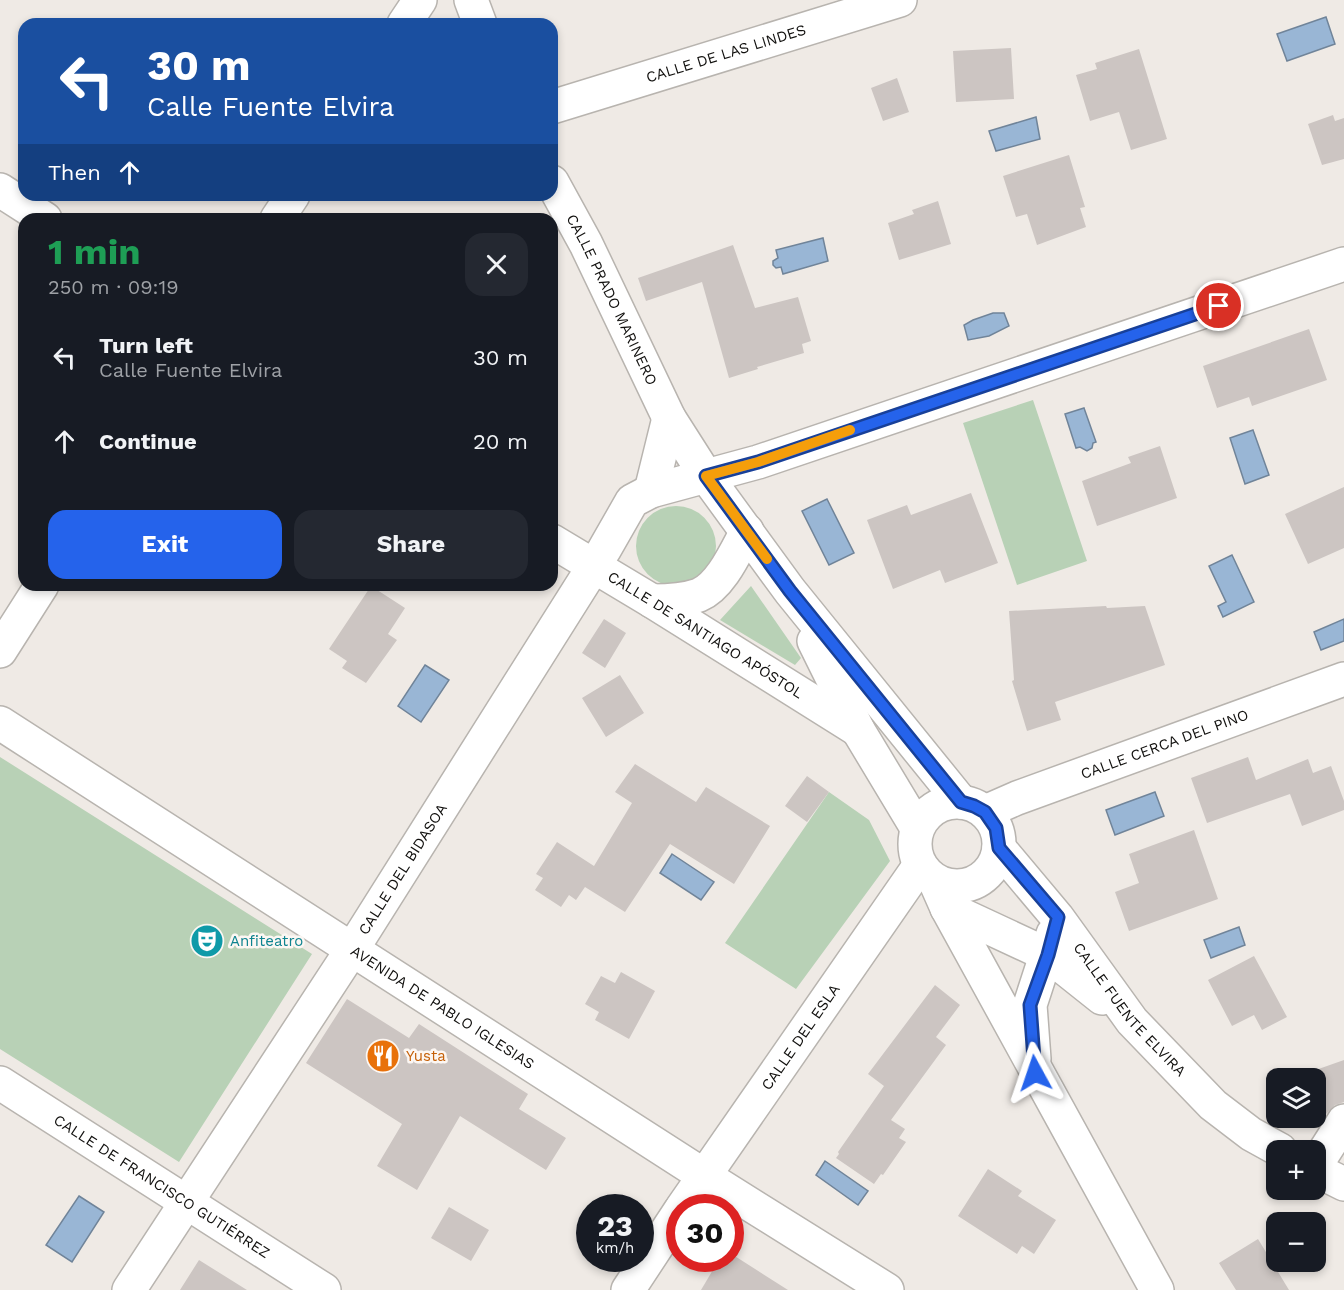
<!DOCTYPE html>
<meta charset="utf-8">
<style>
:root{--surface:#171b24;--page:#242831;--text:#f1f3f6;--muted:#9ea1a6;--accent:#2563eb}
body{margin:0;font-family:"Work Sans",sans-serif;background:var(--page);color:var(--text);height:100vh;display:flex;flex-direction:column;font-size:22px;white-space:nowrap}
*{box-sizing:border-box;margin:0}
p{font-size:20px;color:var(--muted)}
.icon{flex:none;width:33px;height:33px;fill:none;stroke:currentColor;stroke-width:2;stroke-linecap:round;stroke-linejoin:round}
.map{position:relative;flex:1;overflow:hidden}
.drawer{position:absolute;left:18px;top:213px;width:540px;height:378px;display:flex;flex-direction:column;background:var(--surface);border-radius:18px;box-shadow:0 3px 9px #0003}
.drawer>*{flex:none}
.guide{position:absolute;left:18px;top:18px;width:540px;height:183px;border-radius:18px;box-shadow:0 3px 9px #0003;background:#1a4fa0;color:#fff;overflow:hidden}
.tools{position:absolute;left:1266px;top:1068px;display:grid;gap:12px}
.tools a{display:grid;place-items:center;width:60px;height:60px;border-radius:12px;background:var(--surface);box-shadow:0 3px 9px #0003;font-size:30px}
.speed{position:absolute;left:576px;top:1194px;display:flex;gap:12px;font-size:30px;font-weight:700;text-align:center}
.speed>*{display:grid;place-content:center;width:78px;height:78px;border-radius:50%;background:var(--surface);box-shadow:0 3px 9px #0003;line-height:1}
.speed small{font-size:15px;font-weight:400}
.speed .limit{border:9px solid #d22;background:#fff;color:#111}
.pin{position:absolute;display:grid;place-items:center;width:51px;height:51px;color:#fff;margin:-26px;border:3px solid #fff;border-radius:50%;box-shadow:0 2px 6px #0007}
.me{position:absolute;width:66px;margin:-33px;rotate:355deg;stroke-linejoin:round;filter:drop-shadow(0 0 4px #0008)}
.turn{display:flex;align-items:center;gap:21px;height:126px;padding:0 30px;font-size:27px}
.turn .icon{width:78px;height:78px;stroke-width:2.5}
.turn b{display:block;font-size:42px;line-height:51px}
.then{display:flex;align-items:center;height:57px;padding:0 30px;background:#0003;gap:12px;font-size:22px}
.round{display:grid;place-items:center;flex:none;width:63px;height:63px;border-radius:18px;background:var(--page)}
.summary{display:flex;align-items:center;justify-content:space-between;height:102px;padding:0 30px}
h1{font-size:36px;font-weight:700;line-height:45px;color:#1e9e55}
.cta{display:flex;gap:12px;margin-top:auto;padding:12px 30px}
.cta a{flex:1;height:69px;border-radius:18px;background:var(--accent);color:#fff;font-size:24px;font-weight:700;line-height:69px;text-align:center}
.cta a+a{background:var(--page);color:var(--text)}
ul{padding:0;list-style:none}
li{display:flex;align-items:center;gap:18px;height:84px;padding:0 30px}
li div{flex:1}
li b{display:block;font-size:22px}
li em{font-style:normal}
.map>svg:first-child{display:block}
</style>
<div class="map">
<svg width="1344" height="1290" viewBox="0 0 1344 1290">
<rect width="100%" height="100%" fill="#efeae5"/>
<path fill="#b8d1b6" d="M1033 400 1087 561 1017 585 963 423Z
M636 546a40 40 0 1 1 80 0a40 40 0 1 1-80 0Z
M751 586 801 658 795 665 720 620Z
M0 757 312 954 179 1162 0 1049Z
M829 792 869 820 890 861 796 989 725 943Z"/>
<path fill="#99b6d5" stroke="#708499" stroke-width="1.5" d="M1326 17 1335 44 1287 61 1277 34Z
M1036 117 1040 139 996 151 989 131Z
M823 238 828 261 783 274 781 267 776 268 773 265V261L778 258 776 250Z
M993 313H1004L1009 326 989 336 968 340 964 325 973 320Z
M1084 408 1096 442 1093 443 1092 448 1087 451 1080 447 1076 448 1065 414Z
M1253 430 1269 475 1245 484 1230 438Z
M827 499 854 553 829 565 802 511Z
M1232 555 1254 602 1223 617 1218 606 1226 602 1209 566Z
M1344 619V641L1321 650 1314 632Z
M425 665 449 680 421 722 398 706Z
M1155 792 1164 816 1115 835 1106 810Z
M672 854 714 882 701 900 660 873Z
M1239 927 1245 945 1211 958 1204 940Z
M825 1161 868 1191 858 1205 816 1175Z
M79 1196 104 1212 72 1262 46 1245Z"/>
<path fill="#ccc5c2" d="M1011 48 1014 99 956 102 953 51Z
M1139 49 1167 139 1131 150 1119 112 1090 121 1076 75 1097 69 1095 63Z
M897 78 909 112 883 121 871 88Z
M1333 115 1335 121 1344 118V159L1322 165 1308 124Z
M1069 155 1085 207 1080 208 1086 227 1037 245 1027 214 1016 217 1003 176Z
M938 201 951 244 899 260 888 223 914 214 912 210Z
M733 245 755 308 798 297 811 341 802 344 804 353 757 367 758 369 729 378 702 282 646 301 638 278Z
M1309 329 1327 380 1252 406 1249 397 1217 408 1203 366Z
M1160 446 1177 498 1097 526 1082 481 1131 463 1128 457Z
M1344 487V548L1308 564 1285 514Z
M971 493 998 563 945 583 940 570 893 589 867 520 907 505 911 515Z
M371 586 405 608 388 634 397 640 366 683 342 668 347 661 329 649Z
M1106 606 1107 608 1145 606 1165 665 1055 702 1061 720 1027 731 1012 681 1014 680 1009 611Z
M604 619 626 633 605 668 582 653Z
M620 675 644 713 606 737 582 698Z
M1248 757 1256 780 1308 759 1313 773 1331 766 1344 801V810L1302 826 1290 794 1207 823 1191 778Z
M635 764 696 802 706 787 770 826 734 884 670 844 625 912 585 887 576 900 569 895 561 907 535 890 543 878 536 874 557 842 594 866 632 803 615 792Z
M807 776 829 792 807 822 785 806Z
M1194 830 1218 899 1129 931 1115 892 1139 883 1129 854Z
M1254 956 1287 1017 1262 1030 1254 1015 1232 1026 1208 980Z
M621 972 655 991 629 1039 595 1020 599 1012 585 1004 601 976 615 983Z
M935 985 960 1005 936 1037 946 1045 891 1120 905 1129 899 1138 906 1142 883 1175 881 1174 874 1184 836 1158 839 1154 838 1152 884 1086 868 1074Z
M347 999 409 1038 419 1024 528 1094 519 1109 566 1138 546 1170 460 1116 417 1190 377 1166 402 1124 306 1063Z
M1344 1060V1102L1335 1105 1326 1114 1291 1127 1287 1118H1316V1078H1293Z
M988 1169 1022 1191 1018 1196 1056 1220 1034 1254 1022 1246 1017 1254 958 1216Z
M449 1207 489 1230 471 1261 431 1238Z
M1258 1239 1289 1290H1236L1219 1263Z
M730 1253 788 1290H701L720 1258H730Z
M199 1260 247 1290H180Z"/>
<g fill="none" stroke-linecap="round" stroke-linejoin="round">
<g stroke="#b8b4af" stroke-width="36">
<g id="minor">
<path d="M471 0 480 24"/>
<path d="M404 24 420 0"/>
<path id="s1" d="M552 107 900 0"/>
<path id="s2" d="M552 182 586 244 669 418 706 476 790 591 961 802"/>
<path d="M0 190 45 219"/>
<path d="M277 219 293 195"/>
<path d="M651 491 669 418"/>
<path id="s3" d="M552 541 652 601 858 730"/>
<path d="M652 601C667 601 685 600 699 595 721 586 736 551 747 531"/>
<path d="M814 641 858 730 917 828"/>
<path d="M0 651 42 585"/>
<path id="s4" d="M0 723 703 1175 887 1290"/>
<circle cx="957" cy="844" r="42"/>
<path id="s5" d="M985 812 1017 798 1344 679"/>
<path id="s6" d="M999 848 1057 917 1132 1021 1213 1105 1251 1134 1280 1150"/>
<path d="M935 881 947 908 1157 1290"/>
<path d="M947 908 1048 955 1102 998"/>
<path d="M1034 1059 1030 1005 1053 934"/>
<path id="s7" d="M0 1083 324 1290"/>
<path d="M1316 1165 1344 1121"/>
<path d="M1316 1170 1344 1184"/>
<path id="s8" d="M682 1208 920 865"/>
<path id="s9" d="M129 1290 353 948 604 550 632 501 651 491 758 462 1344 264"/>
<path d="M628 1290 680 1211"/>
</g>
</g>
<use href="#minor" stroke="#fff" stroke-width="33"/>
</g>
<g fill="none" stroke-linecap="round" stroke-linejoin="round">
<g stroke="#184099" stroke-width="15">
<path id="route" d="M1035 1073 1030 1005 1048 955 1058 917 999 848 996 828 985 812 974 806 961 802 790 591 706 476 758 462 1219 306"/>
</g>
<use href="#route" stroke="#2563eb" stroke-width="10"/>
<path stroke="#f59e0b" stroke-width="10" d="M767 559 706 476 758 462 850 430"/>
</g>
<defs>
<g id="theatre-disc" transform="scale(1.725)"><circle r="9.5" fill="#0f9aa8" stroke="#fcf7f3"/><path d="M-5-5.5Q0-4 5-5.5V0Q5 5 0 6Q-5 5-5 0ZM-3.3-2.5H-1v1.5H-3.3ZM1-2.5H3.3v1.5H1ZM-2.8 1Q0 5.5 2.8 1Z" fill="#fff"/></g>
<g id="restaurant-disc" transform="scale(1.725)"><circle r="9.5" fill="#e8710a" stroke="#fcf7f3"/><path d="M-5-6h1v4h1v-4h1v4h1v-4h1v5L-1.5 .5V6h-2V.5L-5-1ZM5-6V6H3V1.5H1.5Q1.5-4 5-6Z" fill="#fff"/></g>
</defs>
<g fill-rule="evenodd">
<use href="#theatre-disc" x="207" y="941"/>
<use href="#restaurant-disc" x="383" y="1056"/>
</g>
<g text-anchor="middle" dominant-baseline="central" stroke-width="5" stroke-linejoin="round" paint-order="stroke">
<g font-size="15" fill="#100f0d" stroke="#fcf7f3">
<text stroke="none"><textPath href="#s1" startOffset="182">CALLE DE LAS LINDES</textPath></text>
<text stroke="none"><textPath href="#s2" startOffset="132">CALLE PRADO MARINERO</textPath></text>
<text stroke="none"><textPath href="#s3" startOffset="180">CALLE DE SANTIAGO APÓSTOL</textPath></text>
<text stroke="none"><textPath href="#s5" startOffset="192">CALLE CERCA DEL PINO</textPath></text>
<text stroke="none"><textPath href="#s9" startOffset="502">CALLE DEL BIDASOA</textPath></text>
<text stroke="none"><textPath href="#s4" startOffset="526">AVENIDA DE PABLO IGLESIAS</textPath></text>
<text stroke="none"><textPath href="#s6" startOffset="208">CALLE FUENTE ELVIRA</textPath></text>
<text stroke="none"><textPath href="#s8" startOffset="208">CALLE DEL ESLA</textPath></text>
<text stroke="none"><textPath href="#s7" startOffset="192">CALLE DE FRANCISCO GUTIÉRREZ</textPath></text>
</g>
<g font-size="15" fill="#0d838f" stroke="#fcf7f3" text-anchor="start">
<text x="230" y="941">Anfiteatro</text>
</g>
<g font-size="15" fill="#c56008" stroke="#fcf7f3" text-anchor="start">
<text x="406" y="1056">Yusta</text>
</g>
</g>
</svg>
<div class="tools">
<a><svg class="icon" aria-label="layers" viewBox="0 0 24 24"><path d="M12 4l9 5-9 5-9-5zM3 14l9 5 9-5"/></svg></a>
<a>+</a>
<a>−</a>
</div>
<div class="speed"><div>23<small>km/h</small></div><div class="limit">30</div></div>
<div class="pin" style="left:1219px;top:306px;background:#d93025"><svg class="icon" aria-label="arrive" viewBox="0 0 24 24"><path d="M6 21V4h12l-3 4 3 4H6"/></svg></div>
<svg class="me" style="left:1035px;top:1073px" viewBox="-20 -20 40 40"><path d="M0-17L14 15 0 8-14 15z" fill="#2563eb" stroke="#fff" stroke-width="4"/></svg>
<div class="guide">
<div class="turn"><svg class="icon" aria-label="left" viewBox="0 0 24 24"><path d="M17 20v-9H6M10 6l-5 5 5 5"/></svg><div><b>30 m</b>Calle Fuente Elvira</div></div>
<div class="then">Then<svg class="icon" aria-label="ahead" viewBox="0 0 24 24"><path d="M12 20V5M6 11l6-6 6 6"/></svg></div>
</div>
<section class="drawer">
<div class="summary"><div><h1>1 min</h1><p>250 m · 09:19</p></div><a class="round"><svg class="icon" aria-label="close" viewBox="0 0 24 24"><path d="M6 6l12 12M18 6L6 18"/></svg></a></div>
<ul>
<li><svg class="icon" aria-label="left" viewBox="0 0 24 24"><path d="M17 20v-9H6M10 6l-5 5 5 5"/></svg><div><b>Turn left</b><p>Calle Fuente Elvira</p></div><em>30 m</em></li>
<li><svg class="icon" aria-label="ahead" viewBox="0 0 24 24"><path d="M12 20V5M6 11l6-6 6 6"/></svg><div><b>Continue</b></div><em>20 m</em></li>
</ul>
<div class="cta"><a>Exit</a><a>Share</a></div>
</section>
</div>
